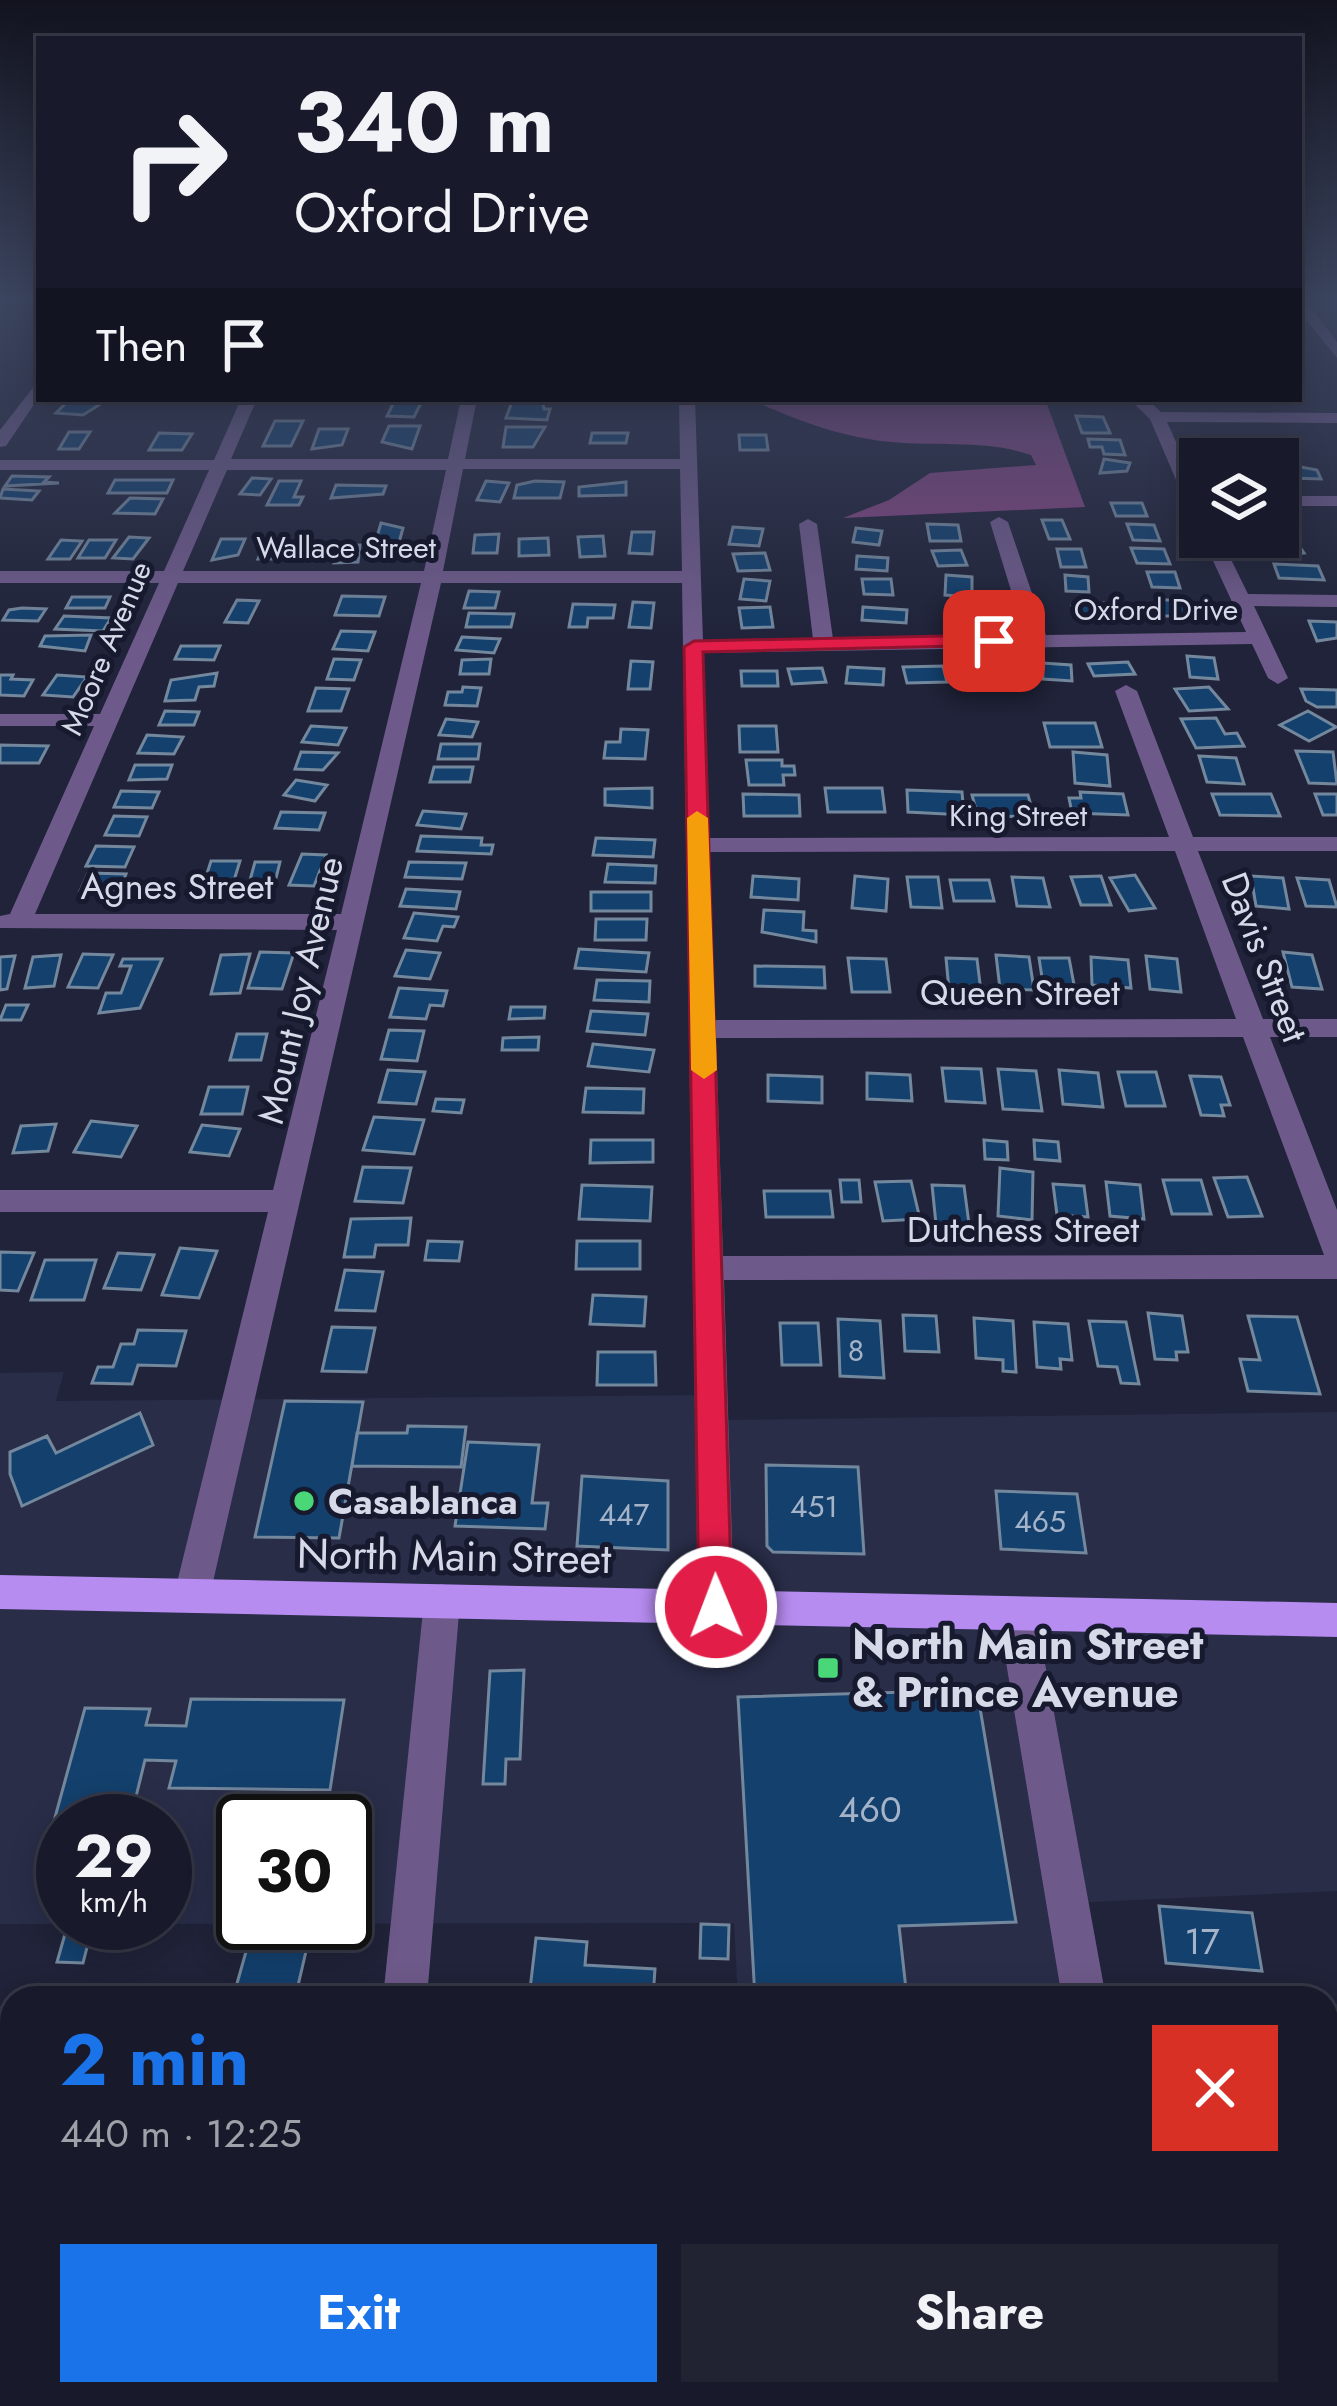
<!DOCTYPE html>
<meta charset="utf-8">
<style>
:root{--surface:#181a2b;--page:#212333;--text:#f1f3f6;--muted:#9fa1a9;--line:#363847;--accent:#1a73e8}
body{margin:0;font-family:Jost,sans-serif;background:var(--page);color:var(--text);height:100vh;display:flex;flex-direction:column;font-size:45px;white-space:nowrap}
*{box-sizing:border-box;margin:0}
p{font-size:39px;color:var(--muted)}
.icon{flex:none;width:66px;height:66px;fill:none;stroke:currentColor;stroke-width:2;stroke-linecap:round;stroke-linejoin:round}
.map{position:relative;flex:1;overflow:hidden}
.panel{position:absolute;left:0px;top:1986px;width:1338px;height:420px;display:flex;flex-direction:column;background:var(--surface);border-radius:36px 36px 0 0;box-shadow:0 6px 30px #0003,0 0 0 3px var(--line)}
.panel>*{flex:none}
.top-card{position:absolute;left:36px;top:36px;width:1266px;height:366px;border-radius:0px;box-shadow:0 6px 30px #0003,0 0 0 3px var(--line);background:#181a2b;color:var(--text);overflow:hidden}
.fabs{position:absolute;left:1179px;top:438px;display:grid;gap:24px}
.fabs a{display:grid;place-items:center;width:120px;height:120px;border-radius:0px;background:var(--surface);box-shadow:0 6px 30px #0003,0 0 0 3px var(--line);font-size:60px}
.speed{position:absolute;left:36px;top:1794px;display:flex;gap:24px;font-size:60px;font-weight:700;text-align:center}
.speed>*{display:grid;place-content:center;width:156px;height:156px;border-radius:50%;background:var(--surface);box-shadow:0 6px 30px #0003,0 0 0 3px var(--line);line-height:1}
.speed small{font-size:30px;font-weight:400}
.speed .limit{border:6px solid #111;border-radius:18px;background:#fff;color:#111}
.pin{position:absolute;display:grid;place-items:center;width:102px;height:102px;color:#fff;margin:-51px;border-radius:24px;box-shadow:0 6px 18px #0006}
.me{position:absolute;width:132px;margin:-66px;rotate:359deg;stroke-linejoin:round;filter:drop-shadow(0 0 9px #0008)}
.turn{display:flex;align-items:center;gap:42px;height:252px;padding:0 60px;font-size:54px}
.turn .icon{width:156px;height:156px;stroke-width:2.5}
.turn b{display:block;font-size:84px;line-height:102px}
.then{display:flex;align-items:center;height:114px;padding:0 60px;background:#0003;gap:24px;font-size:45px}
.round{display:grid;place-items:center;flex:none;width:126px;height:126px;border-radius:0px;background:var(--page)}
.headline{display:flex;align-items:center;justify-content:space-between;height:204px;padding:0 60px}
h1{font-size:72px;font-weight:700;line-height:90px;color:var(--accent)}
.cta{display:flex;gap:24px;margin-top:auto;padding:24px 60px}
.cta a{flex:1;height:138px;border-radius:0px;background:var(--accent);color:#fff;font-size:48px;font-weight:700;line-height:138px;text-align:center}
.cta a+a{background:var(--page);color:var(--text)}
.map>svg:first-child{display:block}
</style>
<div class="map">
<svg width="1337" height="2406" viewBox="0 0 1337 2406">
<rect width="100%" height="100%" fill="#202339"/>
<path fill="#292d48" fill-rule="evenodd" d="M64 1372 56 1401 712 1395 717 1420 1337 1412V1891L1069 1903 1088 1998H738L734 1923 0 1924V1373ZM63 1821H165V1923H63ZM243 1821H345V1923H243Z"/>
<path fill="#814580" d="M750 399H1045L1085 507 843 518 889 500 930 473 1036 465 1031 455C984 439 941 447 892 442 840 437 796 420 750 399Z"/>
<path fill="#13406d" stroke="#73879d" stroke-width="3" d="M513 399H542L544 409H550L547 420 506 418Z
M69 400 102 403 83 415 56 413Z
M394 402 421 403 414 417 387 416Z
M1076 416 1103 417 1110 433H1082Z
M275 421H303L291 446H263Z
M389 426H420L412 449 382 442Z
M506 427H545L533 447H503Z
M319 429H348L342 445 312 449Z
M69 432H90L79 449H59Z
M159 433 192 434 182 450H149Z
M592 433H628L626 443H590Z
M739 435H766L768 450H740Z
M1088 439 1120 440 1125 455 1104 454 1102 447H1090Z
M1104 459 1130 463 1127 471 1100 473Z
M1285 464 1317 470 1321 479 1290 478Z
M12 476 49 477 44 482 59 483 5 486Z
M252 478 271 479 260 495 240 494Z
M115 480H173L167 493H108Z
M279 481H301L294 497H303L299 505H267Z
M486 481 509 483 500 502 477 500Z
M535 481 564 482 560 498H514L517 485Z
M626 482V495L579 496V487Z
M336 485 386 486 383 494 331 498Z
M3 489 39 491 32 500 0 498Z
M130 498 163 499 155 514 115 513Z
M1111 503H1142L1147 516H1116Z
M1042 520H1062L1070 539H1049Z
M381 523 403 528 395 557H371Z
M927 524 958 525 961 541H930Z
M1127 524 1154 525 1160 541 1133 540Z
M733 527 763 529 759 546 729 544Z
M856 528 882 531 879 545 853 542Z
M632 532H654L652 554 629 553Z
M499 534 497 553H473L475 535Z
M603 536 605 556 580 557 578 537Z
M129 537 149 538 133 559 113 558Z
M548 538 549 555 519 556V539Z
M221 539H245L238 555 212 560Z
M61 540 82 541 70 559H48Z
M89 540H116L105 558H78Z
M1295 540 1304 553 1271 556 1261 541Z
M265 543H286L280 559H258Z
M360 545 358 562 334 563 336 546Z
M1131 548 1164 549 1170 564 1137 563Z
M1057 549H1081L1086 567H1061Z
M961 550 967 565 938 566 932 551Z
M765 553 770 570 738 571 733 554Z
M857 556 888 558 887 571 856 569Z
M1274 564 1318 566 1324 580 1279 578Z
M1147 572H1175L1180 588 1152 587Z
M946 575 972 577V597L945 595Z
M1065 575 1088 577 1089 592 1066 591Z
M744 579 770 581 766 601 740 599Z
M862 579H891L893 595 864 594Z
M469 591 499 592 495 608H464Z
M342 596 385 597 379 616 335 615Z
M72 597H110L105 608H66Z
M237 600 259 601 248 623 225 622Z
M1155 600H1184L1190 616H1161Z
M633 602 654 603 651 628 629 627Z
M1102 603H1114L1118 612 1077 618 1072 606Z
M573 604 615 605 613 618H588L587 627H569Z
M770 607 773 627 742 628 739 608Z
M863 607 907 610 906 623 862 620Z
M22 608 46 609 38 621 3 620 9 610Z
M984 608 989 621 957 622 952 609Z
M469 613 514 614 511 627H466Z
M64 616 111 618 103 631 55 629Z
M1309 621 1337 622V638L1317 641Z
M341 631 375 632 368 651 333 649Z
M91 635 85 651 40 646 45 636Z
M462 637 500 639 494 653 456 650Z
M181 646H220L214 660 175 659Z
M1187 656 1214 658 1218 679 1190 677Z
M334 659 361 660 354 680 327 679Z
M491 659 489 674H460L462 660Z
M631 661 653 662 650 689H628Z
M1128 662 1135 674 1094 676 1088 664Z
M1042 663 1071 665 1072 681 1043 679Z
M1000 664 1008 678 976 680 969 665Z
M943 666 947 682 907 683 903 667Z
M848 667 884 669 883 685 846 683Z
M822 668 826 682 792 684 788 669Z
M741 671H777L778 686H742Z
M217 673 214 686 199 687 195 700 165 701 171 680Z
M0 675H13L11 679 33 680 24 696 0 695Z
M57 675 87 677 73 697 43 695Z
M463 687 481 688 477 706 445 705 448 692H462Z
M1209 687 1228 709 1189 711 1175 689Z
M316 688 349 689 341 711H308Z
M1301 689 1337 690V707H1317L1306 701Z
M165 711 199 712 194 725H159Z
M1308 711 1336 727 1309 741 1280 725Z
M1216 718 1225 734 1237 733 1244 746 1196 748 1181 719Z
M446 719 478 722 472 737 439 735Z
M1044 723H1095L1102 747H1050Z
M311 726 346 728 338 745 302 742Z
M739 726H776L778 752H740Z
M621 729 648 730 645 759 604 758 606 742H620Z
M147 735 183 737 174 754 138 753Z
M441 744H480L478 759H438Z
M0 745 48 746 39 763H0Z
M1296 751 1333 752 1337 784 1309 783Z
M301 752 338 753 323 770 295 769Z
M1073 752 1107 755 1110 786 1075 783Z
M1199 756 1236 758 1244 784 1207 782Z
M746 760H782V766H794L795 775H783L784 785H749Z
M135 765H172L167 779 129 780Z
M434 767H473L470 782H430Z
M296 780 327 785 315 801 284 795Z
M652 788V808L605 805V789Z
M825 788H882L885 812H828Z
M907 790 962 792 964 815 908 812Z
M121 791 159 792 152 808 114 807Z
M1080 792 1123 794 1128 815 1072 813 1069 798H1081Z
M743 794 799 795 800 816H744Z
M1212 794H1271L1280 816 1220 815Z
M1315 794H1337V815H1323Z
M972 795H1028L1034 816 978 817Z
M423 811 466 814 461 829 417 825Z
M281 812 325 813 319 830 275 828Z
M114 816 147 817 139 836 105 835Z
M421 836 482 838 481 845H493L491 854 417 851Z
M596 838 655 840 653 857 593 855Z
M96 846 134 847 125 867 86 866Z
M302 854 326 855 314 886 289 885Z
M211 861H240L232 887 203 886Z
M255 862H280L273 890 247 891Z
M409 862 466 863 462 879 405 877Z
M608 864 656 866 655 883 605 882Z
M88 873 126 874 119 892 80 891Z
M1135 875 1155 908 1129 911 1110 878Z
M753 876 799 879 798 900 751 897Z
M855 876 888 879 886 911 852 908Z
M1101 876 1111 905H1081L1071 877Z
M1251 876 1283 878 1289 909 1256 906Z
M907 877H938L942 908 911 907Z
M1012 877 1043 878 1050 907 1017 906Z
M1297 878 1329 880 1337 907 1306 906Z
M950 880H989L994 901H954Z
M406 889 460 892 456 909 400 906Z
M591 892H651V911H591Z
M764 910 804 912 803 930 816 931V942L762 932Z
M414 913 458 917 454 927 443 926 437 941 404 938Z
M596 919H647L646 940H595Z
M579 949 649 953 646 972 575 968Z
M406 950 440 953 430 979 395 976Z
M260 952 294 953 282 989 248 988Z
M1283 952 1312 955 1322 989 1292 987Z
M83 954 113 955 98 988 68 987Z
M250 954 240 993 211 994 221 955Z
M61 955 54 986 25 988 33 957Z
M996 955 1029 957 1034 990 1000 989Z
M15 956 7 989 0 990V957Z
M1146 956 1177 959 1181 992 1150 989Z
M1091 957 1128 960 1131 988 1092 985Z
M848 958 886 959 890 992H852Z
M946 958 977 959 981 992 949 990Z
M1039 958H1069L1075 990H1044Z
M123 959H162L140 1008 99 1013 106 993H121L131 966H120Z
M755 966 824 967 825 988 755 986Z
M597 980 650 981 649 1002 594 1000Z
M399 988 447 991 443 1006 430 1005 426 1019 390 1017Z
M6 1005H28L21 1020H0Z
M511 1007H545L544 1018 509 1019Z
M591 1011 648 1014 645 1035 587 1031Z
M389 1030 424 1031 417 1061 381 1059Z
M237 1034H267L261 1060H230Z
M539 1037 538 1050H502L503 1038Z
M593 1044 654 1050 649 1072 588 1066Z
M942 1068 981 1069 985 1103 946 1101Z
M998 1069 1036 1071 1042 1111 1003 1109Z
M388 1070 425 1072 416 1104 379 1102Z
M1059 1070 1098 1073 1103 1107 1063 1104Z
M1118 1072H1156L1165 1106H1126Z
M867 1073 910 1075 912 1101 867 1099Z
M768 1075 822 1077V1103L768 1101Z
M1190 1076 1221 1077 1230 1105H1221L1224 1116 1201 1115Z
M209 1087H248L242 1114H201Z
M586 1088 644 1089 643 1113 583 1112Z
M436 1099 464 1100 461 1113 433 1111Z
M374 1117 424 1120 414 1154 363 1150Z
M91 1121 137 1126 121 1157 74 1152Z
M56 1124 48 1151 13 1153 21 1126Z
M202 1125 240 1129 229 1156 190 1152Z
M591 1140H653V1162L590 1163Z
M984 1140 1007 1142 1008 1160 985 1159Z
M1034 1140 1058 1142 1060 1161 1035 1159Z
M363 1167 411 1168 403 1203 355 1201Z
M1000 1168 1033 1172 1032 1220 998 1216Z
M1247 1177 1262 1216 1228 1217 1214 1178Z
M840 1180H859L861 1202H842Z
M1163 1180H1201L1211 1214H1172Z
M911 1181 920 1219 883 1221 875 1182Z
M1106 1182 1140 1185 1144 1219 1110 1216Z
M1053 1184 1084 1186 1088 1217 1057 1215Z
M582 1185 652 1187 650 1221 579 1219Z
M932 1185 964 1186 969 1224H936Z
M764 1191H830L833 1217H766Z
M411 1218 408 1245H376L374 1257H344L351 1219Z
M428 1241 462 1242 459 1261 425 1260Z
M577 1241H640V1269H576Z
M180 1248 217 1251 199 1298 162 1295Z
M0 1252 34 1253 18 1291 0 1290Z
M118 1253 154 1255 141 1290 104 1288Z
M45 1260H96L84 1300H31Z
M345 1270 383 1272 375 1311 336 1310Z
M593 1295 646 1297 644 1326 590 1324Z
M1148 1313 1182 1316 1188 1352H1176L1177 1360 1155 1359Z
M903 1315 936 1316 939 1352 905 1351Z
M1248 1316 1297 1317 1320 1394 1248 1391 1240 1359 1260 1360Z
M974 1318 1013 1321 1016 1372 1003 1371V1360L976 1358Z
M838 1319 880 1321 884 1378 840 1376Z
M1089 1321 1126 1322 1139 1384 1121 1383 1117 1367 1098 1366Z
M1034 1322 1068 1324 1072 1360 1060 1359 1061 1369 1037 1367Z
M780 1323H818L821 1365H782Z
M332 1327 375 1328 366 1372 322 1371Z
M138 1330 186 1331 176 1366 138 1365 132 1384 92 1383 98 1367H113L121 1344H134Z
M598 1352H655L656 1385H597Z
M285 1401 363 1402 339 1538 255 1537Z
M140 1413 153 1445 22 1506 10 1474V1452L47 1436 56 1453Z
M408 1426 466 1427 461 1467 352 1466 357 1433H407Z
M468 1442 539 1445 532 1503H548L545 1529 455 1526Z
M766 1465 858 1467 864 1554 773 1552 767 1546Z
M582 1476 668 1481V1550L577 1546Z
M996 1491 1077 1494 1086 1553 1001 1549Z
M524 1670 520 1759H506L505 1784H483L490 1671Z
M977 1690 1016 1922 899 1926 907 1998H755L738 1697Z
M191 1699 344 1700 330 1790 169 1788 176 1761 145 1760 130 1821H54L85 1708 150 1709 146 1725 186 1726Z
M1159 1906 1252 1913 1262 1971 1166 1963Z
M701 1924 729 1925 728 1959 700 1958Z
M67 1927 92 1928 83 1963 57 1962Z
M536 1938 587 1942 585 1965 655 1969 653 1998H529Z
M249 1941 307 1947 296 1994 236 1987Z
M1246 1986 1250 1998H1209L1207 1989Z
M0 2083 12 2084V2181L0 2179Z
M1326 2273 1337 2315V2334L1326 2335Z
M603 2394H691V2402L603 2398Z"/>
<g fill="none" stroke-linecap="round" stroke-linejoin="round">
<path fill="#6e5a8a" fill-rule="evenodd" d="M1299 301H1306L1337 342V358L1299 311Z
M39 380V397L6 446 0 447V430Z
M241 399H257L231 459H448L461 399H477L465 459H680L679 399H695L703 641 813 639 799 524 808 519 817 524 833 639 1025 636 990 522 999 517 1008 522 1046 635 1246 632 1202 537H1220L1248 594 1337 595V607L1254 606 1288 678 1278 684 1268 678 1252 644 703 653 709 838 1169 837 1115 691 1126 685 1137 691 1193 837H1337V851H1198L1263 1019H1337V1037H1270L1337 1210V1279L724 1280 734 1607 729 1619 716 1624 703 1619 698 1607 682 583H441L210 1595 205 1607 192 1612 179 1607 174 1595 268 1212H0V1190H273L337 930 0 928V916L10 914 94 726H0V714H100L159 583H0V571H164L209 470H0V460H214ZM463 469H680L682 571H443ZM227 470H446L424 571H183ZM178 583H421L341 914H35ZM1175 851 1236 1019 715 1020 710 852ZM1243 1037 1324 1255 723 1256 716 1038Z
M1129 399H1147L1161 412 1337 413V423L1167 422 1200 495V520L1191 515 1150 419Z
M1278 496H1337V506H1278Z
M442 1584 455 1589 460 1601 427 1998H383L424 1601 429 1589Z
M1017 1597 1030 1602 1036 1614 1106 1998H1062L998 1614 1004 1602Z
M0 2306H12V2356H0Z
M343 2394H393L392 2406H342Z
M1129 2394H1179L1181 2406H1131Z"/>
<path fill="#b78cf1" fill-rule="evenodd" d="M0 1575 1337 1603V1637L0 1609Z"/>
</g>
<linearGradient id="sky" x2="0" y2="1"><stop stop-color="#12131f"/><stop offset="0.47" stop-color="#3c455f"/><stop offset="1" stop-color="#3c455f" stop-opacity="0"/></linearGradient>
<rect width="1337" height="638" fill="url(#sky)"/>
<path fill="#e11d48" stroke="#92132f" stroke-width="3" d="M994 635 1004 641 1001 645 703 652 732 1607 727 1618 716 1622 704 1618 699 1607 684 647 694 641Z"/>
<path fill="#f59e0b" d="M697 811 708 818 717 1070 704 1079 691 1070 687 818Z"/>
<g fill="#4ad778" stroke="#171a2f" stroke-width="4.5">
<circle cx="304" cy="1501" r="12"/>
<rect x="816" y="1656" width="24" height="24" rx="6"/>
</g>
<g text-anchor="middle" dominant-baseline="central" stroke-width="10" stroke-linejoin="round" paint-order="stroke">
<g font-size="30" fill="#d6d9e8" stroke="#171a2f">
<text x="346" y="547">Wallace Street</text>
<text x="1156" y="609">Oxford Drive</text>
<text transform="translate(106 648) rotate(-67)">Moore Avenue</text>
<text x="1018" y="815">King Street</text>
</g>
<g font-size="30" fill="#a5b3c9">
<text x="856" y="1350">8</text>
<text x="814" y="1506">451</text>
<text x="624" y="1514">447</text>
<text x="1040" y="1521">465</text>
</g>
<g font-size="36" fill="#d6d9e8" stroke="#171a2f">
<text x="177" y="886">Agnes Street</text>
<text transform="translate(1265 957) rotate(69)">Davis Street</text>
<text transform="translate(300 990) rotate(-77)">Mount Joy Avenue</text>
<text x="1020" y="992">Queen Street</text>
<text x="1023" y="1229">Dutchess Street</text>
</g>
<g font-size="36" font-weight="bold" fill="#d6d9e8" stroke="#171a2f" text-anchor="start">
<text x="328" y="1501">Casablanca</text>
</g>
<g font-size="36" fill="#a5b3c9">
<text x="870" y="1809">460</text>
<text x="1202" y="1941">17</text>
</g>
<g font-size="42" fill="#d6d9e8" stroke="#171a2f">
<text transform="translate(454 1556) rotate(1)">North Main Street</text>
</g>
<g font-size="42" font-weight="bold" fill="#d6d9e8" stroke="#171a2f" text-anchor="start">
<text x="852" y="1644">North Main Street<tspan x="852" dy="48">&amp; Prince Avenue</tspan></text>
</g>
</g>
</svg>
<div class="fabs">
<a><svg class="icon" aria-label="layers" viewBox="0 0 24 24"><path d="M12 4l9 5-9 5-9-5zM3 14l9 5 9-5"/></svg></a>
</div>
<div class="speed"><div>29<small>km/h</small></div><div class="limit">30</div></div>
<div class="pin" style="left:994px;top:641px;background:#d93025"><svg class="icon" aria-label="arrive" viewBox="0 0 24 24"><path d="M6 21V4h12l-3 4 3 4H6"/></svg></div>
<svg class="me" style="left:716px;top:1607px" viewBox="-20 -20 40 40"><circle r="17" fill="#e11d48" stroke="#fff" stroke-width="3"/><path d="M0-11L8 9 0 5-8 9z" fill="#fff"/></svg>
<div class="top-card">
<div class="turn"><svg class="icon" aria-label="right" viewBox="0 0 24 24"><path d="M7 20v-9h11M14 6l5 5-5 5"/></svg><div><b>340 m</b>Oxford Drive</div></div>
<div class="then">Then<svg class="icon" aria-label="arrive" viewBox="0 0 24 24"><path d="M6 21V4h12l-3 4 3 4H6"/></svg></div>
</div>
<section class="panel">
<div class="headline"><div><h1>2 min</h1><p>440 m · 12:25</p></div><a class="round" style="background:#d93025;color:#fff"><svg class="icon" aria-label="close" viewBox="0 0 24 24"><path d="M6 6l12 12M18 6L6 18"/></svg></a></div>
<div class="cta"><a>Exit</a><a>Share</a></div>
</section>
</div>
